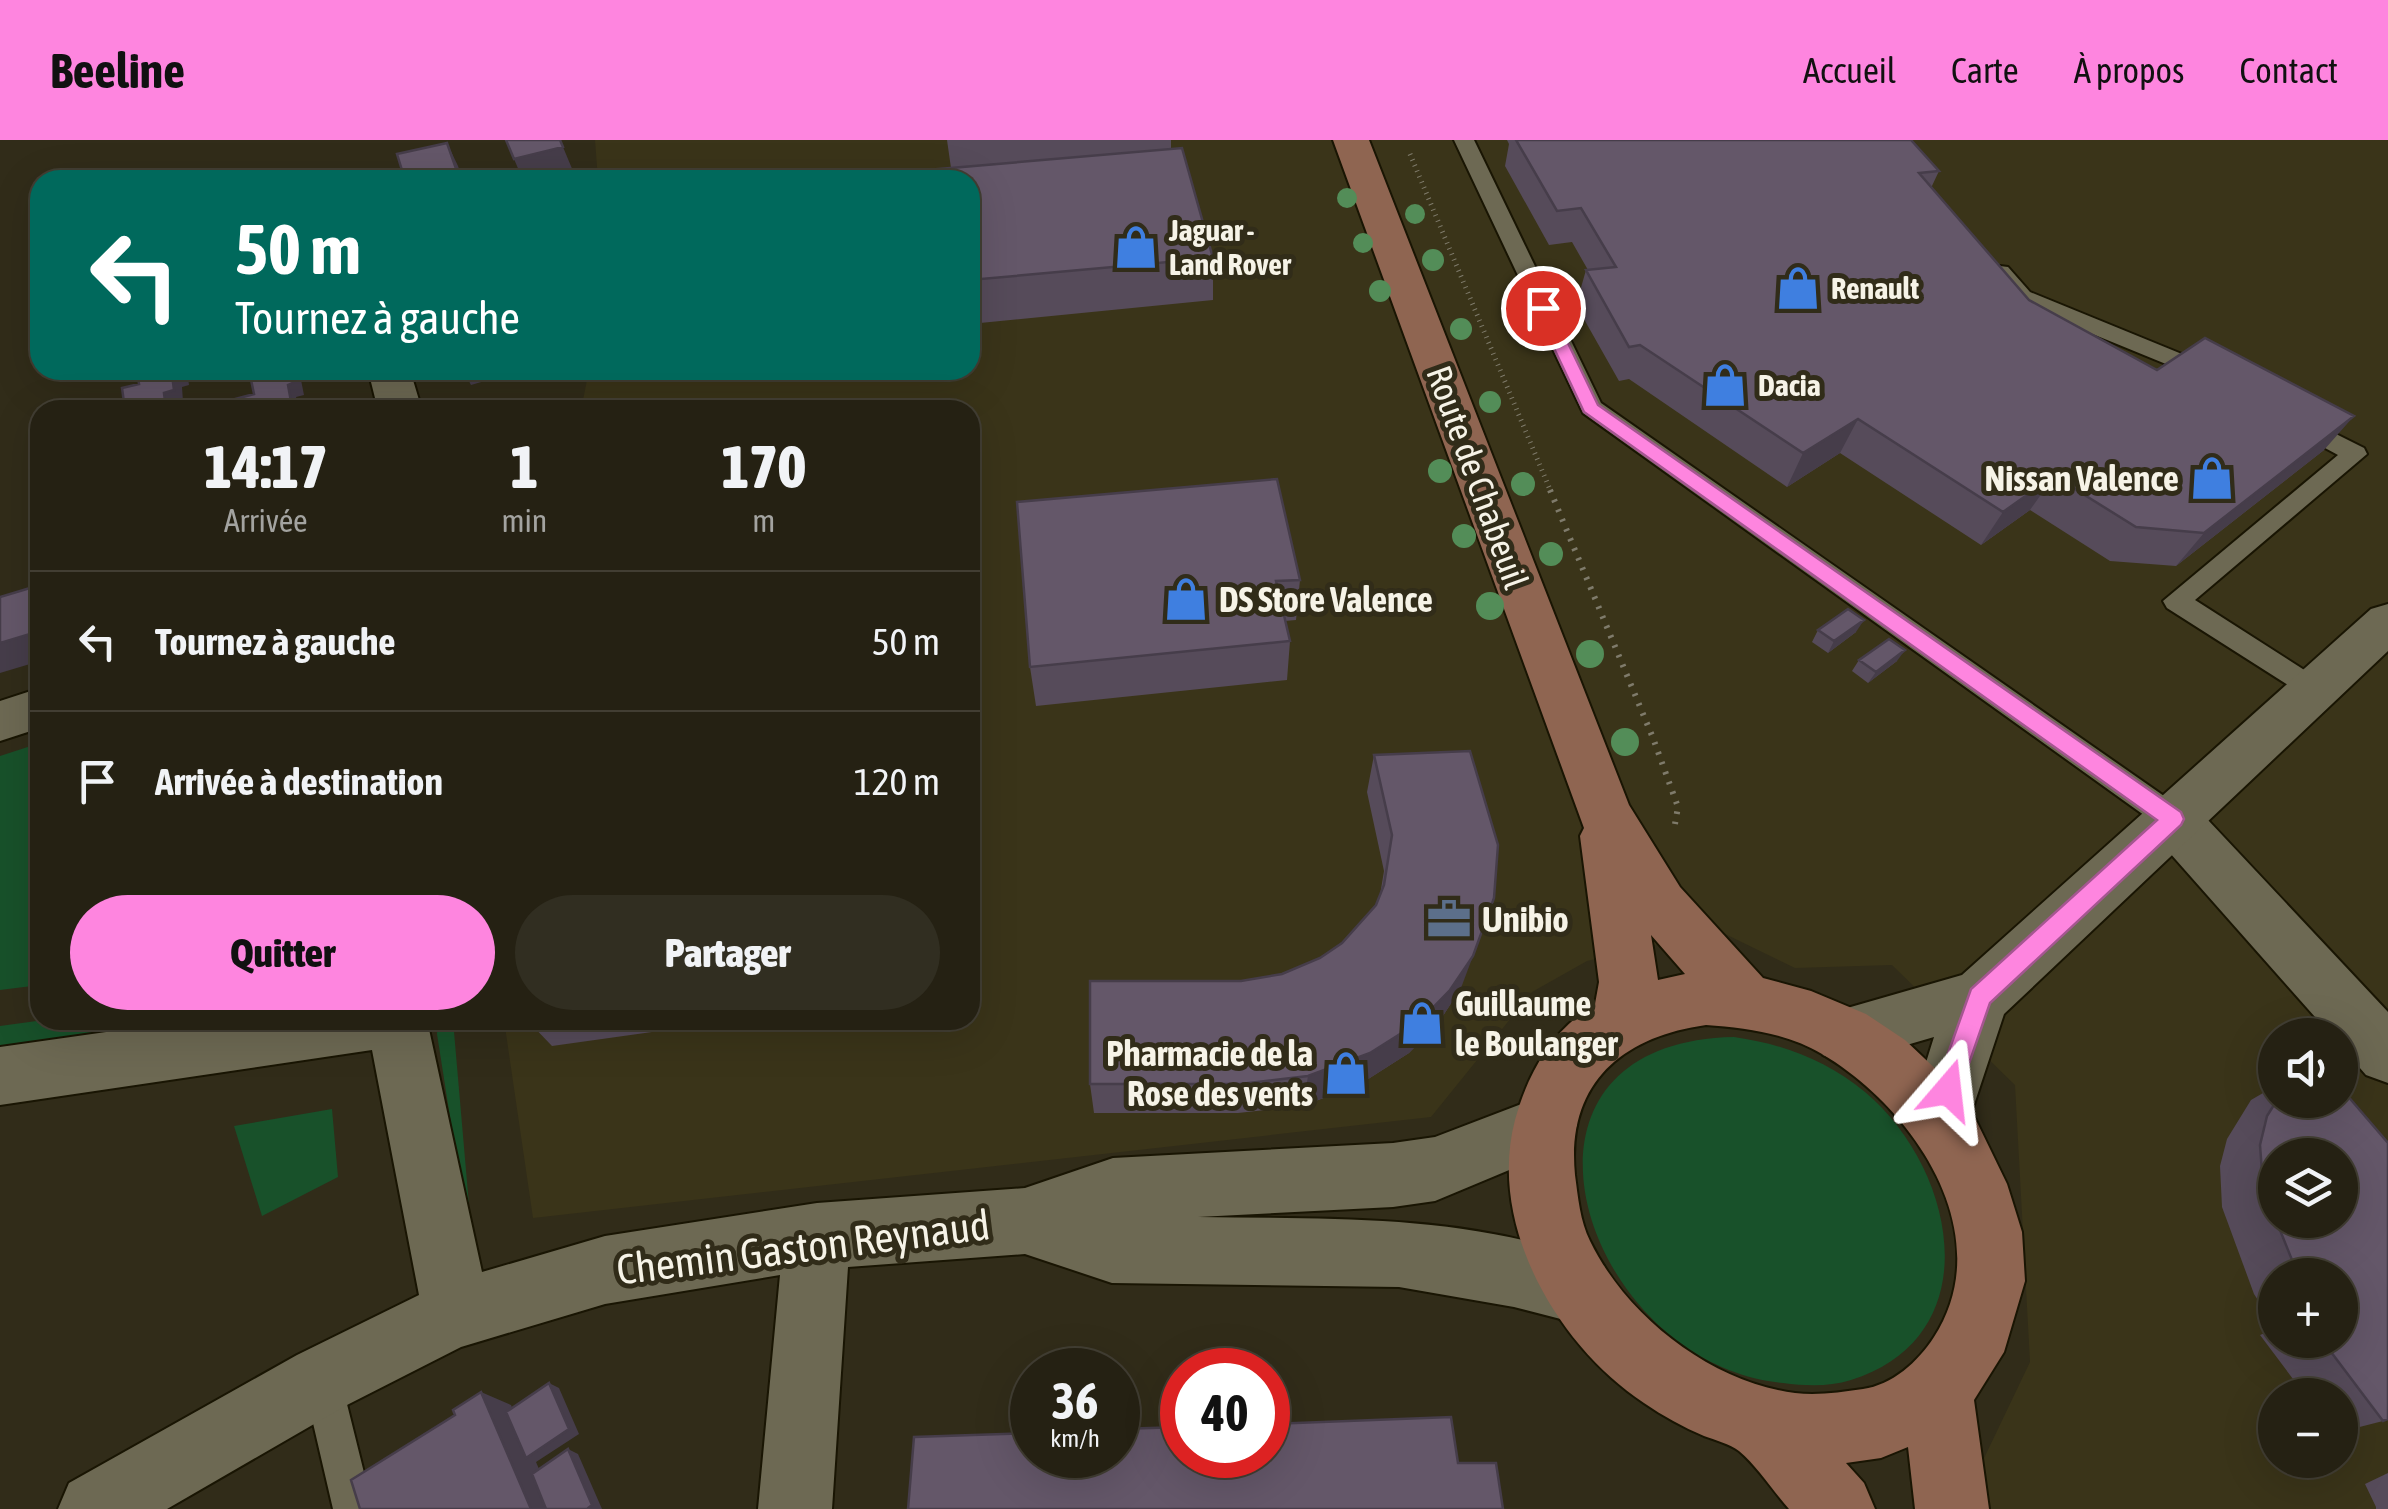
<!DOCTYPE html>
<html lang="fr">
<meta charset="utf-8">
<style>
:root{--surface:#252113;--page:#312e21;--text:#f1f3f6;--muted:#a3a3a0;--line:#423e33;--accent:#fe85df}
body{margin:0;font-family:"Asap Condensed",sans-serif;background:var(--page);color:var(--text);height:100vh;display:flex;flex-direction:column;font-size:38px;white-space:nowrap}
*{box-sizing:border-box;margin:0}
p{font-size:32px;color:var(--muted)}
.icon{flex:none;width:55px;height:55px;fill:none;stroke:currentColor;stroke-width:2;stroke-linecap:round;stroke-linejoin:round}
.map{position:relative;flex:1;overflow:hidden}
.side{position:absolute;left:30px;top:260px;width:950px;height:630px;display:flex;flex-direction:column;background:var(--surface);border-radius:30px;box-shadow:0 10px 40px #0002,0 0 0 2px var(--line)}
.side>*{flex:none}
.top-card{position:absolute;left:30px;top:30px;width:950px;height:210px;border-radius:30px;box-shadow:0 10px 40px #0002,0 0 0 2px var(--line);background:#00695c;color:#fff;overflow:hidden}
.controls{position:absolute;left:2258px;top:878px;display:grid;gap:20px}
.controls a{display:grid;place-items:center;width:100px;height:100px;border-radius:50%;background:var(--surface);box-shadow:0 10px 40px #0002,0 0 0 2px var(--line);font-size:50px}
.speed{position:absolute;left:1010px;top:1208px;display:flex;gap:20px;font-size:50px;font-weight:700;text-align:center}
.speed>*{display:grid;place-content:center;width:130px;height:130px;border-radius:50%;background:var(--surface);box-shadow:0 10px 40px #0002,0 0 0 2px var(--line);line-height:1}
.speed small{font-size:25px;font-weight:400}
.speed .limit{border:15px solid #d22;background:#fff;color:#111}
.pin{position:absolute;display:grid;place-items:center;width:85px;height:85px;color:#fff;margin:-42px;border:5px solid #fff;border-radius:50%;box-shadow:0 2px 10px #0007}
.me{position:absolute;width:110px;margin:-55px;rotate:17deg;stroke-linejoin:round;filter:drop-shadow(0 0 8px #0008)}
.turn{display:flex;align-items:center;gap:35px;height:210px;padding:0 40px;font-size:45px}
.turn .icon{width:130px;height:130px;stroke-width:2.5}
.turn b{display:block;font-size:70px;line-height:85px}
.eta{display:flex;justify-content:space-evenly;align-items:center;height:170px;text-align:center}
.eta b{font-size:60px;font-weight:800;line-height:70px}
.primary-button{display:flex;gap:20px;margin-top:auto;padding:20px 40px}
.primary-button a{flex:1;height:115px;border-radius:60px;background:var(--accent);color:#111;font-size:40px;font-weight:800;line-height:115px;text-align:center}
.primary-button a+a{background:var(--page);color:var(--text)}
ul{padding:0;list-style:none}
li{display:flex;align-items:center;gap:30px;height:140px;padding:0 40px;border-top:2px solid var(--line)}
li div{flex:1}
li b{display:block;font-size:38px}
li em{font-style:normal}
header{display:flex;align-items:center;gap:60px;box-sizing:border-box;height:140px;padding:0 50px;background:var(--accent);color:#111}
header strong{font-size:48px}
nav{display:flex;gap:55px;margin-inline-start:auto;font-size:35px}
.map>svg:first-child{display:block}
</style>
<header>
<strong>Beeline</strong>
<nav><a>Accueil</a><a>Carte</a><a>À propos</a><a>Contact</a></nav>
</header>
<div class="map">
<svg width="2388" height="1369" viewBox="0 0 2388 1369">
<rect width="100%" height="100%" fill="#312c19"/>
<path fill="#3a3419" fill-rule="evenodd" d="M595 0H2388V1369H1985L1976 1335 2030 1222 2015 945 1892 825 1795 828 1717 790 1587 821 1532 852 1431 977 533 1078 504 880H970V270H581L589 230H970V40H598ZM2275 895H2340V960H2275ZM2275 1015H2340V1080H2275ZM2275 1135H2340V1200H2275ZM2275 1255H2340V1320H2275Z"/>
<path fill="#18512a" d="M40 603V845L0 850V616Z
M44 880H207L0 908V886Z
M438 880H453L469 1065 460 1041 437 894Z
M1734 897C1783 904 1826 920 1865 952 1956 1028 1991 1196 1851 1240 1829 1247 1806 1246 1783 1243 1583 1224 1478 902 1734 897Z
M332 969 338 1037 262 1076 234 986Z"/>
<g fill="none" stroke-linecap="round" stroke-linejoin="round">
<g stroke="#191503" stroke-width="4">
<path id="service" d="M1454 0H1474L1601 263 2184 670 2188 679 2184 688 2173 691 2162 688 1583 273Z
M2000 126 2008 127 2030 152 2221 230 2225 235 2221 240H2205L2014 162 1989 132Z
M2296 274 2364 308 2367 314 2195 460 2323 542 2327 550 2323 558 2313 561 2167 468 2163 461 2338 315 2288 288 2284 282Z
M322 1221 336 1226 341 1240 373 1369H333L303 1240 308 1226Z"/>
</g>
<g stroke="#191503" stroke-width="4">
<path id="minor" d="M368 230H410L422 270H378Z
M40 548V588L0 601V561Z
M2173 656 2192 663 2388 872V943L2366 935 2340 905V895H2331L2154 695 2146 679 2154 663Z
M191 880H427L482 1132 605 1096 817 1063 1025 1048 1113 1018 1393 1003 1435 997 1545 955 1567 964 1577 985 1567 1006 1435 1061 1393 1067 1198 1077C1333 1079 1476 1073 1604 1126L1614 1150 1604 1174 1580 1184 1514 1167 1399 1147 1112 1143 1025 1114 848 1127 832 1369H758L780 1135 605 1164 461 1207 347 1265 167 1369H58L69 1343 297 1215 419 1155 372 910 0 965V907Z"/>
</g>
<g stroke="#191503" stroke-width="4">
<path id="tertiary" d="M2388 464V511L2004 874 1962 1001 1940 1010 1918 1001 1908 980 1934 897 1845 923 1823 915 1815 895 1823 875 1962 835 2371 469Z"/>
</g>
<g stroke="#191503" stroke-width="4">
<path id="secondary" d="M1333 0H1369L1629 665 1680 747 1763 838 1811 851 1866 874 1905 900 1942 935 1974 976 2007 1044 2022 1092 2025 1141 2004 1212 1974 1260 1989 1369H1915L1908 1307 1881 1318 1846 1323 1864 1343 1875 1369H1789C1773 1351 1758 1327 1739 1311 1730 1304 1715 1300 1704 1296 1683 1287 1663 1276 1644 1263 1558 1206 1487 1086 1515 980 1528 933 1552 890 1595 864L1599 842 1580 696 1584 688ZM1651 795 1685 834 1658 840ZM1706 885C1746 888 1787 893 1822 914 1914 968 2000 1095 1934 1197 1918 1222 1892 1245 1863 1249 1840 1252 1818 1256 1795 1253 1711 1242 1627 1177 1590 1101 1580 1081 1578 1057 1575 1035 1566 944 1621 897 1706 885Z"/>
</g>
<path stroke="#7f7b6b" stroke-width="5" stroke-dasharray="1 5" stroke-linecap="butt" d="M1410 14 1551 352"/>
<path stroke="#7f7b6b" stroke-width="6" stroke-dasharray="2.5 8" stroke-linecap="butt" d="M1550 350 1653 598 1678 667 1675 684"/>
<use href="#service" fill="#6d6953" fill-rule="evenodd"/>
<use href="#minor" fill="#6d6953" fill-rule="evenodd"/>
<use href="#tertiary" fill="#6d6953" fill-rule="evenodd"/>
<use href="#secondary" fill="#8f6551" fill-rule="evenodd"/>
</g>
<g fill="#538d58">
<circle cx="1347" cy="58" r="10"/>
<circle cx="1415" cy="74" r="10"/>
<circle cx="1363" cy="103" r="10"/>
<circle cx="1433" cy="120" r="11"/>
<circle cx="1380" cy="151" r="11"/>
<circle cx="1461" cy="189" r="11"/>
<circle cx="1490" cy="262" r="11"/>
<circle cx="1440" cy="331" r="12"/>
<circle cx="1523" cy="344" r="12"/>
<circle cx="1464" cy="396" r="12"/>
<circle cx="1551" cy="414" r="12"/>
<circle cx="1490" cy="466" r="14"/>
<circle cx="1590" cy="514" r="14"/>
<circle cx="1625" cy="602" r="14"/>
</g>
<path fill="#564b5a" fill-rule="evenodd" d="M947 0H1171V9L1213 118V160L970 184V40L951 28Z
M1507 0H1911L1939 31 1931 48 2029 160 2157 230 2324 310 2176 426 2110 421 2030 370 1981 405 1840 313 1787 347 1629 239 1619 241 1576 165 1586 130H1588L1572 102 1549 105 1505 26 1509 4Z
M1017 362 1300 440 1296 480 1285 481 1290 501 1287 540 1036 566 1030 527Z
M1818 490 1856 492 1828 513 1812 502Z
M1859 520 1897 521 1868 543 1852 531Z
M1374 615 1461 848 1439 882 1409 913 1362 943 1303 966 1238 973H1094L1090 944 1241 841 1282 834 1320 818 1342 803 1376 765 1380 755 1384 731 1367 652Z
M527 880H685L652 892 552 906Z
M2275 946V960H2340L2383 1281 2340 1292V1255H2305L2260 1195 2275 1189V1200H2340V1135H2275V1187L2254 1154 2222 1067 2220 1026 2227 999 2251 960ZM2275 1015 2340 1080H2275Z
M2388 1333V1369H2376V1367L2365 1344Z"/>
<path fill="#463d4a" d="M447 3 458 26 463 40H460Z
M563 7 573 31 536 40H523L514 19Z
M180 230H191L187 231 189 245 182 247 183 262 173 265 174 270H166L164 253 172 235Z
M229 230H246L232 234Z
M293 230H299L304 255 296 257 299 270H282Z
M463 230H522L471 245Z
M2354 276 2324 310 2176 426 2204 393Z
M1858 279 1840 313 1787 347 1803 313Z
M2054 336 2030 370 1981 405 2003 372Z
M1864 480 1856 492 1828 513 1834 501Z
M40 491V521L0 533V503Z
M1905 510 1897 521 1868 543 1876 532Z
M1473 816 1461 848 1439 882 1409 913 1362 943 1303 966 1308 936Z
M643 880H685L652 892Z
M549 1243 559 1248 579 1294 536 1322 556 1369H531L481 1252 511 1265 532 1314Z
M568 1309 578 1314 602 1369H587Z"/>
<path fill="#645769" stroke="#463d4a" stroke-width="2.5" d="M506 0H560L563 7 514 19Z
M1516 0H1911L1939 31 1919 33 2029 160 2157 230 2205 198 2354 276 2204 393 2136 387 2054 336 2003 372 1858 279 1803 313 1640 205 1629 207 1586 130 1616 127 1581 68 1557 71Z
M447 3 460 40H405L397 14Z
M1182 8 1213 118 970 140V40H869V35Z
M137 230H180V233L172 235 174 250 164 253 166 270H125L122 248 139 244Z
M249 230H293L295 242 288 245 292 267 282 270H229L228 261 254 254Z
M1277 339 1300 440 1276 441 1290 501 1030 527 1017 362Z
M40 445V491L0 503V457Z
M1848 469 1864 480 1834 501 1818 490Z
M1889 499 1905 510 1876 532 1859 520Z
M1470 611 1498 705 1494 758 1473 816 1450 850 1419 882 1370 913 1308 936 1240 944H1090V841H1241L1282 834 1320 818 1342 803 1376 765 1384 745 1392 695 1374 615Z
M2340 947 2388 1003V1279L2383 1281 2322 1200H2340V1135H2298L2276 1080H2340V1015H2275V1077L2263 1046 2260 1005 2267 976 2277 960H2340Z
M549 1243 569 1289 526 1318 506 1272Z
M481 1252 531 1369H360L351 1340 455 1275 453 1270Z
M1451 1277 1458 1323H1496L1503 1369H908L914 1297 1032 1293V1315H1118V1289L1182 1287V1315H1268V1284Z
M568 1309 592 1365 587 1369H546L532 1334Z"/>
<path fill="#fe85df" stroke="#a55691" stroke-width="2.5" d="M1543 162 1551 168 1598 265 2181 672 2184 679 2181 685 1990 863 1957 958 1948 962 1939 958 1935 950 1971 849 2157 680 1584 272 1535 168Z"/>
<defs>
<g id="shop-bare" transform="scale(3.45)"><path d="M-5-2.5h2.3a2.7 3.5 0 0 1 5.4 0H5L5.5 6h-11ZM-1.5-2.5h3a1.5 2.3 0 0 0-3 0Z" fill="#3f7fe0" stroke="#312c19" stroke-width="2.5" paint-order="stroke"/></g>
<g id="office-bare" transform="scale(3.45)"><path d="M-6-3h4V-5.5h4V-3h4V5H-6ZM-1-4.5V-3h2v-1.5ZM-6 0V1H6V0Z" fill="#5c6f8a" stroke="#312c19" stroke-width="2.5" paint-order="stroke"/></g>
</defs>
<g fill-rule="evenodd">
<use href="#shop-bare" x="1136" y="107"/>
<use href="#shop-bare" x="1798" y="148"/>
<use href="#shop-bare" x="1725" y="245"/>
<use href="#shop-bare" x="2212" y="338"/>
<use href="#shop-bare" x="1186" y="459"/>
<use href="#office-bare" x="1449" y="779"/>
<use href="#shop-bare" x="1422" y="883"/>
<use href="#shop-bare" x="1346" y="933"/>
</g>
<g text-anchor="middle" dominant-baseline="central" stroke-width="10" stroke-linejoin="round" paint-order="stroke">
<g font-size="30" font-weight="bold" fill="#f6f3e7" stroke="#312c19" text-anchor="start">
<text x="1169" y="90">Jaguar -<tspan x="1169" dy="34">Land Rover</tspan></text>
<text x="1831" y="148">Renault</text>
<text x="1758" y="245">Dacia</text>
</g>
<g font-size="35" fill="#f6f3e7" stroke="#312c19">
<text transform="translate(1478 337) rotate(70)">Route de Chabeuil</text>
</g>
<g font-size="35" font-weight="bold" fill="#f6f3e7" stroke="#312c19" text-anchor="start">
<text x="2179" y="338" text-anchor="end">Nissan Valence</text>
<text x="1219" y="459">DS Store Valence</text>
<text x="1482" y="779">Unibio</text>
<text x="1455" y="863">Guillaume<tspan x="1455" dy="40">le Boulanger</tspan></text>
<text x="1313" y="913" text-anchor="end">Pharmacie de la<tspan x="1313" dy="40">Rose des vents</tspan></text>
</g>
<g font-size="42" fill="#f6f3e7" stroke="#312c19">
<text transform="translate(803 1107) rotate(-7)">Chemin Gaston Reynaud</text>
</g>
</g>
</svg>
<div class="controls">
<a><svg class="icon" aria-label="sound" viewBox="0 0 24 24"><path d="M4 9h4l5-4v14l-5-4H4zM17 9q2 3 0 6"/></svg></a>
<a><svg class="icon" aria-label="layers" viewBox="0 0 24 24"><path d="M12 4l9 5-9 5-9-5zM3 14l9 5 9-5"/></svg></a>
<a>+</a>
<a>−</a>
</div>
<div class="speed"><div>36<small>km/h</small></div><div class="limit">40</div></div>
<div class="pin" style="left:1543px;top:168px;background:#d93025"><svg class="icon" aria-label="arrive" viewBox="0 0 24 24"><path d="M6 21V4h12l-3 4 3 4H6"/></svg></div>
<svg class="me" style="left:1948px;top:950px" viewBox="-20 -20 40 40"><path d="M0-17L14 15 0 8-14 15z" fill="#fe85df" stroke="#fff" stroke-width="4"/></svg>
<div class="top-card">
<div class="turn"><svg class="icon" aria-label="left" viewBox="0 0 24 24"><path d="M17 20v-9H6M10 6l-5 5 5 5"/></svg><div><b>50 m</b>Tournez à gauche</div></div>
</div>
<section class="side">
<div class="eta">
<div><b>14:17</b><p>Arrivée</p></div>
<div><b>1</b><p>min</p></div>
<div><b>170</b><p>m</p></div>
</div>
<ul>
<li><svg class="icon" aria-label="left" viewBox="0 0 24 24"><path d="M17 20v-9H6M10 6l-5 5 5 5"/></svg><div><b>Tournez à gauche</b></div><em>50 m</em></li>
<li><svg class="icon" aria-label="arrive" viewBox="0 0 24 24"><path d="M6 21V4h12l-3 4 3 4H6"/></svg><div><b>Arrivée à destination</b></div><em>120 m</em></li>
</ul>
<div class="primary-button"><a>Quitter</a><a>Partager</a></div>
</section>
</div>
